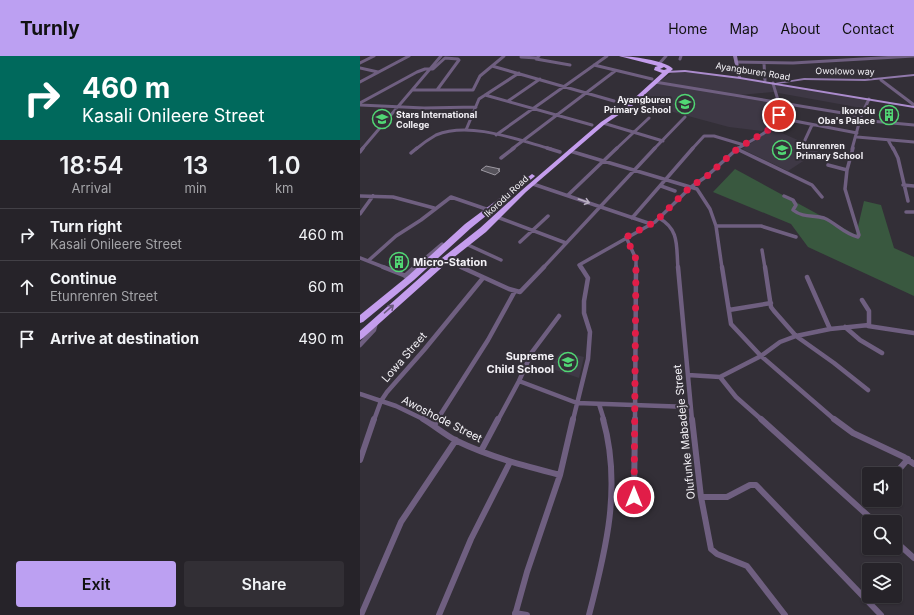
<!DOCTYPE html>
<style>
:root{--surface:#262329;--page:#322f35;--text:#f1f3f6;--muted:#a4a4a8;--line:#424046;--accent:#bca0f2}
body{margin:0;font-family:Inter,sans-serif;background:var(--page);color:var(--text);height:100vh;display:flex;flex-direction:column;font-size:15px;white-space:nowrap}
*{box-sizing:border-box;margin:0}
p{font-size:13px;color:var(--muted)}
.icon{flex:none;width:22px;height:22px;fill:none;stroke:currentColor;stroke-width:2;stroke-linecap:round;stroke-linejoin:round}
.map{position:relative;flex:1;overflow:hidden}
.panel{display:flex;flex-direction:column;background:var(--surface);width:360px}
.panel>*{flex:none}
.guide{background:#00695c;color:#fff;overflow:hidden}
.buttons{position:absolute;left:502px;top:411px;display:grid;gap:8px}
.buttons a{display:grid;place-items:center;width:40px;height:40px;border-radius:4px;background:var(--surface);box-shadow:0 1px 3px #0004,0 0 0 1px var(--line);font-size:20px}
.pin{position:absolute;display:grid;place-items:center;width:34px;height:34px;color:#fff;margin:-17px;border:2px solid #fff;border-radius:50%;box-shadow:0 1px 4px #0007}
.me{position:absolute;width:44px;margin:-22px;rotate:0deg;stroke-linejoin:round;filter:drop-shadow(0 0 3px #0008)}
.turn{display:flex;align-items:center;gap:14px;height:84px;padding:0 16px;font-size:18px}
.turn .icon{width:52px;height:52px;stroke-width:2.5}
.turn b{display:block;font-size:28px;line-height:34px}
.eta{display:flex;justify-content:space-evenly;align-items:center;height:68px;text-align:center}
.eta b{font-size:24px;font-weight:600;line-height:28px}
.primary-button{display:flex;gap:8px;margin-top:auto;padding:8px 16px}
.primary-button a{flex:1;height:46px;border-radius:4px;background:var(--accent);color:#111;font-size:16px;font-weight:600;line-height:46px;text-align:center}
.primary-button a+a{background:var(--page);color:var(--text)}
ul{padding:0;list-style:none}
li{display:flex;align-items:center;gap:12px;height:52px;padding:0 16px;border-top:1px solid var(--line)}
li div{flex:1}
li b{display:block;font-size:15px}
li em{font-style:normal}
header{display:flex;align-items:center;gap:24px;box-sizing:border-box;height:56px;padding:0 20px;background:var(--accent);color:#111}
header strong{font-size:19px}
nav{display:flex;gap:22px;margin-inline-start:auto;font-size:14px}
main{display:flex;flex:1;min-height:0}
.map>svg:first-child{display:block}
</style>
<header>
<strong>Turnly</strong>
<nav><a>Home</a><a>Map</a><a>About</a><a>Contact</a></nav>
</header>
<main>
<section class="panel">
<div class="guide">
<div class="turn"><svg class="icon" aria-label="right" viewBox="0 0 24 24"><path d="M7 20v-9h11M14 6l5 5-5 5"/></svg><div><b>460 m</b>Kasali Onileere Street</div></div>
</div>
<div class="eta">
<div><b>18:54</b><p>Arrival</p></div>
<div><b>13</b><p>min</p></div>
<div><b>1.0</b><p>km</p></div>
</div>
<ul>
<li><svg class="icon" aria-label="right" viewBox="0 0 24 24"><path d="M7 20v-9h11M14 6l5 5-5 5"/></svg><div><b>Turn right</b><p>Kasali Onileere Street</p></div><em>460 m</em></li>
<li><svg class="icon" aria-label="ahead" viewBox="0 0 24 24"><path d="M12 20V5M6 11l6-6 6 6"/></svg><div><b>Continue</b><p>Etunrenren Street</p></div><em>60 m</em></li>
<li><svg class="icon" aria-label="arrive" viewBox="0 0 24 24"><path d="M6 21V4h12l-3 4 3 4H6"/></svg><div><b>Arrive at destination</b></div><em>490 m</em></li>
</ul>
<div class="primary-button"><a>Exit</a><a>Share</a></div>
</section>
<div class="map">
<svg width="554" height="559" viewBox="0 0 554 559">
<rect width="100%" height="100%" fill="#332f37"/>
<path fill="#3e3845" d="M315 15 364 20 510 44 507 53 413 36 369 40 416 47 417 59 408 70 402 75 369 71 276 46 297 27Z
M413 73 460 94 428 115 382 93Z
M201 295 224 301 219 322 190 312Z"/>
<path fill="#39583f" d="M375 113 496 179 504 145 521 149 534 192 554 201V240L448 191 431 168 353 136Z"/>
<path fill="#55525a" stroke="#9d99a2" d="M522 54 536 56 537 64 522 63Z
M126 110 140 113 138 114 140 115 135 119 121 114Z"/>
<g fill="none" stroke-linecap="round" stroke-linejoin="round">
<path stroke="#6f5f80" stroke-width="3" d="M179 0 176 3 210 9
M161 1 177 2
M320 3 321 0
M376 6 433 7 554 0
M0 7 14 0
M404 7 405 25
M234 9 292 23
M298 9 306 0
M132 10 254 45
M0 12 18 16
M521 24 554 49
M0 26 49 0
M295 26 501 60
M52 34H113L120 20 144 0
M125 39 232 69
M148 45 180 23
M0 47 57 16 65 13H73L85 2 98 3 99 4 77 34
M0 49 64 52 116 51
M419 62 497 77
M500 64 554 69
M243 67 303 85
M106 74 119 43 159 17
M136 79 247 0
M497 81 554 86
M445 84 452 69
M528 84 533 93
M2 93 81 0
M56 93C62 88 69 83 76 79 110 65 158 84 191 93
M152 93 255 15
M256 93 289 62
M294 93 325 61
M332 93 344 80H354L384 89
M377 93C388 86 418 73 420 58 421 49 415 36 413 27
M492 93 501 60 509 43"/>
<path stroke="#6f5f80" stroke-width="3.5" d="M187 92 200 96
M533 92 538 102 548 145
M377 93 452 129 462 141
M210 95 337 133 350 153 356 170 362 212
M0 96 3 92
M51 97 57 92
M141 102 154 92
M468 109 487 114
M173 128 291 168
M543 129 554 130
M301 130 315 135
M208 139 257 92
M0 140 33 141 74 152
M424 140 433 144 436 149 433 154C443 162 453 159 464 162 476 167 484 178 498 181L499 179 485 133 487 114 493 92
M546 156H554
M0 158 13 140
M137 161 206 187
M272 162 333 92
M299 162C320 174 316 190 318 212
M356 170H401L436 181
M266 181 276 203V212
M160 186 188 160
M106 188 141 204
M402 194 405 212
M0 202 26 212
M85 204 103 212
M8 205 36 180 61 164 91 141 129 154
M54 212 82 188
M183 212 295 92
M221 212 219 209 295 166 331 131 347 120 378 92"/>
<path stroke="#6f5f80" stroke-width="4.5" d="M23 211 51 222
M101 211 149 233 160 236 184 211
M318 211 332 364
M362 211 371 268 401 300 475 364
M405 211 411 251 414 255 436 280 474 307 508 334
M45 220 55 211
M447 221 470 273
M369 254 411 247
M508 270 554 277
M485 271 500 284 522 297
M0 289 14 274 16 266
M328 319 360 321 401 300 420 286 436 280 470 273 509 269V255L502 244
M360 321 376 341 402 364
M159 325 217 347 330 351
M0 338 36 350 65 364
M239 348 244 364
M14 364 21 345 27 336 64 294 123 222
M77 364 128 284 155 235
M138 364 159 325 172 296 199 260
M213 364 228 303 230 276 224 257V245L228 222 221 211
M275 364 276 211"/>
<path stroke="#6f5f80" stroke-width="6" d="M63 363C75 370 85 379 97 385 130 401 165 410 200 419
M332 363 341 441 351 493 357 498 387 510 425 559
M401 363 515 466
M474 363 493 377 544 401 554 408
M74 369 78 363
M121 395 138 363
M0 404 14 363
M535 418 548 403
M274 441 275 363
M341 441H367L390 429H396L521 559
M535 485 554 502
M155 557 167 559
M1 559 41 466 96 384
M79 559 111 483 150 406
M155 559 167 516 200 419 213 363
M229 559C246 494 262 430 243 363"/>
<path fill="#9179ac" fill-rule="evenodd" d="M373 0H377L381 22 378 21Z
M554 18V20L505 25 444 24 417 28 415 27 444 22 505 23Z"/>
<path fill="#ac8cce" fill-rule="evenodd" d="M325 14 380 21 554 50V52L380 23 325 16 306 17 304 16 306 15Z"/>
<path fill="#c49ded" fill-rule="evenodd" d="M259 0C270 0 305 4 313 13L272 50 245 68 166 136 126 176 88 206 3 282 0 284V275L82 202 120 172 162 134 241 66 268 48 302 17 294 14 295 11 298 10ZM304 11 307 13 304 14 300 13Z
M172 118 175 120 174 121 111 172 54 224 3 266 0 267V259L48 220 105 168Z"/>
</g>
<defs><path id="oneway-shaft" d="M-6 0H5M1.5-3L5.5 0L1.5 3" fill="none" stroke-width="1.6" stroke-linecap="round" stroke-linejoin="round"/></defs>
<use stroke="#b8afc1" href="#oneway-shaft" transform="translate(224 145) rotate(19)"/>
<use stroke="#6d5b80" href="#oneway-shaft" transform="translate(29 253) rotate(-41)"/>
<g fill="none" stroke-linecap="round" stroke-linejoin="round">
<path stroke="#e11d48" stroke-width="7" stroke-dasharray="0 12.6" d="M274 441 276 203 266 181 295 166 330 131 347 120 377 93 410 73 419 62V59"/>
</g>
<defs>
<g id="school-ring" transform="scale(1)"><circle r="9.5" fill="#332f37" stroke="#51d674" stroke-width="1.5"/><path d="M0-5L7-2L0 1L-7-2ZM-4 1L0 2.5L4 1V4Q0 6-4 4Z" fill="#51d674"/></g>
<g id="building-ring" transform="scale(1)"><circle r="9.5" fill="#332f37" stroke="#51d674" stroke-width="1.5"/><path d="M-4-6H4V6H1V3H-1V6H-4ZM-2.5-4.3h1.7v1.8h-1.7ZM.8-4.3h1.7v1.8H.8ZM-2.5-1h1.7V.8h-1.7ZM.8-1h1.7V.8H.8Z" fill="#51d674"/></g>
</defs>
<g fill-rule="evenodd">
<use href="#school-ring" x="325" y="48"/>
<use href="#building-ring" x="529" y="59"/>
<use href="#school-ring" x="22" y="63"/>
<use href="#school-ring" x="422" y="94"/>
<use href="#building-ring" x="39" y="206"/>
<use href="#school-ring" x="208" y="306"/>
</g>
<g text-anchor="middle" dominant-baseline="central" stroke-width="4" stroke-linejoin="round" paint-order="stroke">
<g font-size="9" fill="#f3f1f6" stroke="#332f37">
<text transform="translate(393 15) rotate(9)">Ayangburen Road</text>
<text transform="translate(485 15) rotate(1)">Owolowo way</text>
<text transform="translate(146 140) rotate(-43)">Ikorodu Road</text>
</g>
<g font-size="9" font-weight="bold" fill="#f3f1f6" stroke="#332f37" text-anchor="end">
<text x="311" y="43">Ayangburen<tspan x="311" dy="10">Primary School</tspan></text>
<text x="515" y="54">Ikorodu<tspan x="515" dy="10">Oba's Palace</tspan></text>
<text x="36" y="58" text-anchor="start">Stars International<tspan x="36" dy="10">College</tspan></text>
<text x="436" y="89" text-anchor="start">Etunrenren<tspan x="436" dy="10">Primary School</tspan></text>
</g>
<g font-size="11" font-weight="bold" fill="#f3f1f6" stroke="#332f37" text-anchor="start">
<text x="53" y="206">Micro-Station</text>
<text x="194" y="300" text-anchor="end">Supreme<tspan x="194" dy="13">Child School</tspan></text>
</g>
<g font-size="11" fill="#f3f1f6" stroke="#332f37">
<text transform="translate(44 301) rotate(-49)">Lowa Street</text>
<text transform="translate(82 363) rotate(27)">Awoshode Street</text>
<text transform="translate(324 376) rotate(-96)">Olufunke Mabadeje Street</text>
</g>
</g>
</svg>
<div class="buttons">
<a><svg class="icon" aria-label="sound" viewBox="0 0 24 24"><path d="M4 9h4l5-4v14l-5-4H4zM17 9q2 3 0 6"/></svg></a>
<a><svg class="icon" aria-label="search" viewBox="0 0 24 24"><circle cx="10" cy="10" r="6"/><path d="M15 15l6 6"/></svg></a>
<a><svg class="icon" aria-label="layers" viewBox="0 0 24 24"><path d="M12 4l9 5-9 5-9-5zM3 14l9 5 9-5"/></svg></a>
</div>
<div class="pin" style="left:419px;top:59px;background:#d93025"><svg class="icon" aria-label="arrive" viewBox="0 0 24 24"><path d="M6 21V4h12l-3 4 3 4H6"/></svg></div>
<svg class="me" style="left:274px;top:441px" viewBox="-20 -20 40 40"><circle r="17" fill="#e11d48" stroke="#fff" stroke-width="3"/><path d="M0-11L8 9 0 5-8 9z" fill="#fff"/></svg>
</div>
</main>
